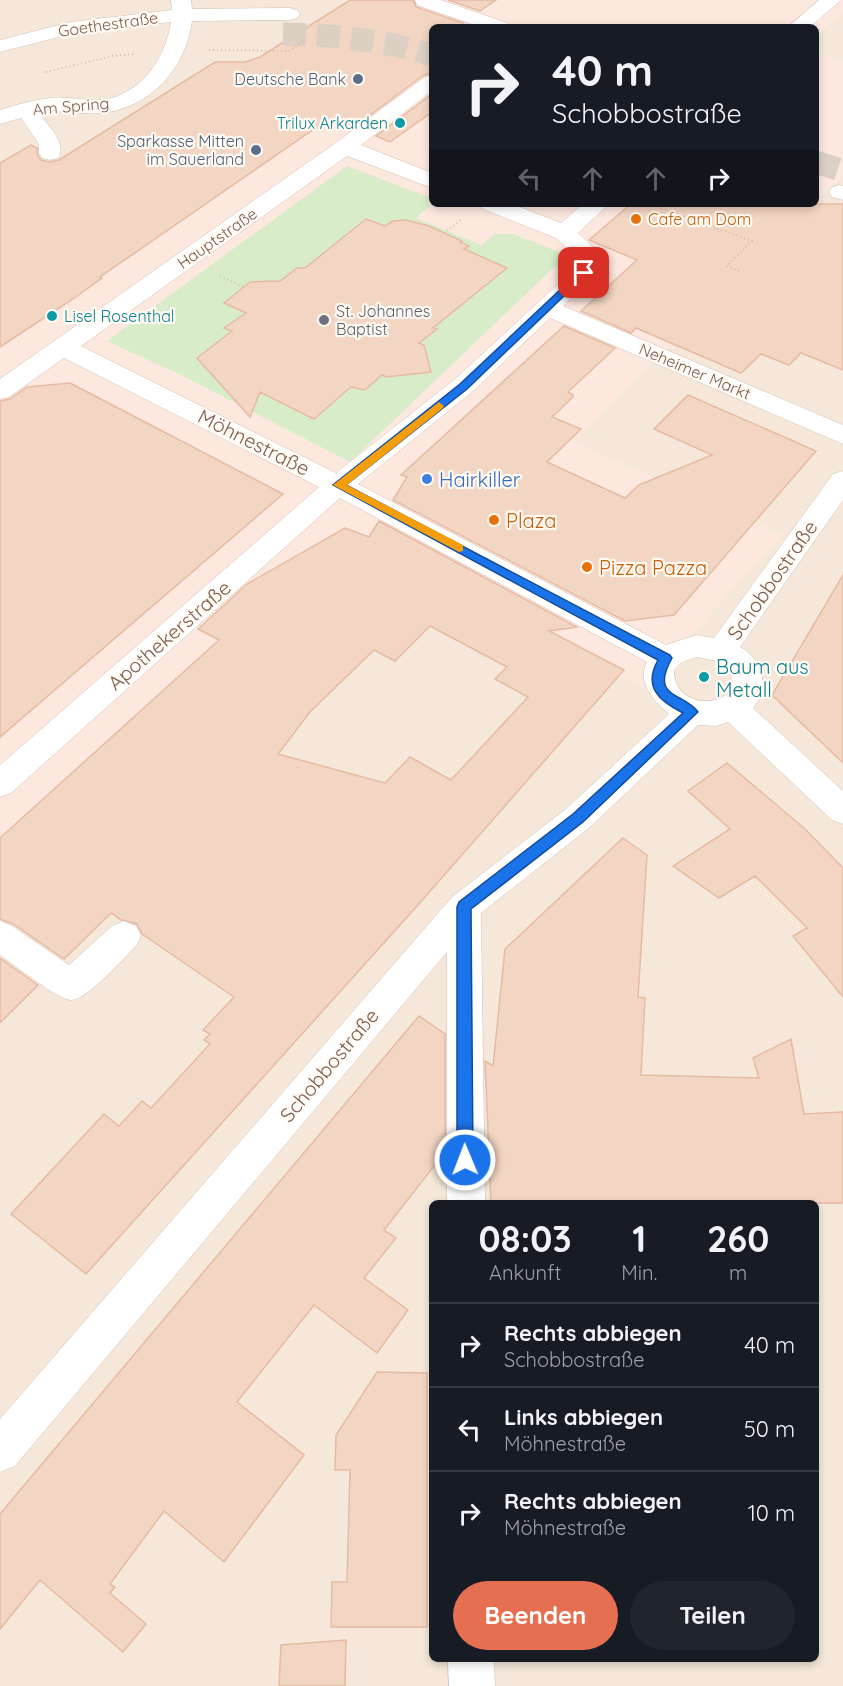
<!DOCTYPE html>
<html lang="de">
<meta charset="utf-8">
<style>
:root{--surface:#171b24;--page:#20242c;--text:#f1f3f6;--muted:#9ea1a6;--line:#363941;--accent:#e76f51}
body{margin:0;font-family:Quicksand,sans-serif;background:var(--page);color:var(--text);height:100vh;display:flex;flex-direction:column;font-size:22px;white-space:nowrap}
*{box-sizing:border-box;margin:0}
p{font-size:20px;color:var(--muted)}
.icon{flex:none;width:33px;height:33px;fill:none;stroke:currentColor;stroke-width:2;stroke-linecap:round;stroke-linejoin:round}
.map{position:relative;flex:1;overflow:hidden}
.panel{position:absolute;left:429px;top:1200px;width:390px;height:462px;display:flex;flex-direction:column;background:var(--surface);border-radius:9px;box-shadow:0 3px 9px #0003}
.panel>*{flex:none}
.hud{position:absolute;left:429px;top:24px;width:390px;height:183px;border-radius:9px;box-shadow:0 3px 9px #0003;background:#171b24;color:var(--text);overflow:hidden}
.pin{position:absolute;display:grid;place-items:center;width:51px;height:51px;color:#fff;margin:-26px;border-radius:12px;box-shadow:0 3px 9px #0006}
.me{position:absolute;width:66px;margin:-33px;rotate:359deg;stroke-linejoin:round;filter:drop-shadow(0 0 4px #0008)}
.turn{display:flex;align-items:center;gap:21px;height:126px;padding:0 24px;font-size:27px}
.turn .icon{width:78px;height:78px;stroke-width:2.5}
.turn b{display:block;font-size:42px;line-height:51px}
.lanes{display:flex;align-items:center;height:57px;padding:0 24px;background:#0003;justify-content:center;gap:30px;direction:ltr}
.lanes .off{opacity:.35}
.eta{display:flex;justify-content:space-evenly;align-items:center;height:102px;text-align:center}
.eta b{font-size:36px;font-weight:700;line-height:42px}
.action{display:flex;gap:12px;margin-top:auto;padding:12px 24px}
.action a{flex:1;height:69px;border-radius:36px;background:var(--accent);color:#fff;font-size:24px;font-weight:700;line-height:69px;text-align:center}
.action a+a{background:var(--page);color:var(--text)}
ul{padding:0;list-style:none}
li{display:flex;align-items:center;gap:18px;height:84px;padding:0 24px;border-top:2px solid var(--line)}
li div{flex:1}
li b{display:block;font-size:22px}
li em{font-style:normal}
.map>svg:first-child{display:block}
</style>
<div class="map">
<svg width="843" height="1686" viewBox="0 0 843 1686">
<rect width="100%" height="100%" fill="#fdf6ec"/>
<path fill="#f5e8da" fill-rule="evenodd" d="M0 0H404L0 282Z
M843 13V62L816 53V36Z
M843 174V1686H0V957L404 563 782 535 572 442 813 204H816V201ZM432 1203H816V1659H432Z"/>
<path fill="#fde8e0" d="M404 0H843V13L816 36V27H432V204H813L572 442 782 535 643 688 404 563 0 957V282Z
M816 53 843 62V174L816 201Z"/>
<path fill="#d8ecc9" d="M347 166 428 197 430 206 416 218 481 245 495 234H513L567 255 350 462 183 376 107 341Z"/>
<path fill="#f3d5c3" stroke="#e6bba3" stroke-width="1.5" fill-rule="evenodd" d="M350 0H413L416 7 463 23 458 27H432V73L424 75 353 128 333 120 321 128 314 129 100 277 102 278 73 299 0 347V163L31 145 37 148V154L41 160 49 162 59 160 215 62H245L260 57Z
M448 0H496L480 11Z
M432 94V112L390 142 376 136Z
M631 204H843V370L801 353 789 365 761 354 741 373 636 328 631 333 581 311 637 260 589 240Z
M366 219 385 226 393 221 406 220 429 226 462 241 460 242 469 246 464 249 507 268 433 328 437 329 419 343 424 345 431 372 386 377 382 375 365 390 351 387 314 419 260 392 250 417 197 358 232 331 224 328 246 313 224 303 250 282 280 281 297 268H305Z
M564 326 615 348 568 392 573 395V397L552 417 581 429 547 462 625 498 639 485 712 455 654 429 688 395 816 451 674 615 625 621 393 500 407 477 401 475Z
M70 383 283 494 0 737V401L10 399 27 387Z
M379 521 577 627 549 631 624 670 418 905 86 1274 11 1214 104 1114 119 1126 142 1101 151 1108 210 1044 204 1040 210 1034 203 1030 234 997 142 934 137 924 121 920 111 913 64 959 13 924 0 919V838L219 640 198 629 247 584 345 528 369 537ZM430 626 507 667 495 679 528 697 451 780 410 757 385 783 278 754 310 712 374 650 395 661Z
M843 575V763L772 695Z
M727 763 805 829 843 868V997L793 936 807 928 755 876 719 898 673 866 730 829 688 791Z
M623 838 647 855 638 997 645 998 641 1075 759 1078 753 1058 791 1039 804 1114 843 1112V1203H491L485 1061 493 1066 505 949Z
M0 958 38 985 0 1023Z
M419 1016 445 1034V1152L384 1230 396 1238 364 1278 408 1310 377 1353 314 1305 237 1402 304 1455 224 1562 164 1511 110 1584 115 1587 110 1593 146 1624 123 1652 40 1580 0 1629V1514Z
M377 1372 427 1373V1627H331L332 1582H347L350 1470H335L336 1435Z
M346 1640 345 1686H279L281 1645Z"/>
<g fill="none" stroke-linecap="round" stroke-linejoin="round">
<path stroke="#dcd0c4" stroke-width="23" stroke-dasharray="23 11" stroke-linecap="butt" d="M283 34C334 35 383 40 432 55
M816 162 843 171"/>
<g stroke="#d1beb0" stroke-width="1">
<path id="minor" d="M171 0H191L192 9 290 8 297 10 300 14 297 18 290 20 192 21C186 68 151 107 103 113 81 115 60 109 39 113 47 125 68 143 58 158L50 160 42 158 39 153V144L21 118 0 124V110C16 105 33 100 50 98 67 96 84 101 101 100 141 96 166 57 171 22L71 34 0 52V40L71 22 172 10Z
M415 0H441L507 23 510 27H480L417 5Z
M819 0H841L810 27H788Z
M432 75V91L361 145 432 173V188L347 156 81 346 336 473 454 380 582 262 556 238 483 209 479 204H512L561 223 583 204H609L578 233 608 262 563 306 843 425V444L550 318 472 392 358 484 666 645 696 635 714 638 833 474 843 471V500L740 647C763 659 770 689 753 708L843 791V824L832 820 728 722 716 726 698 725 590 827 481 913 485 1203H447V952L15 1466 0 1472V1419L452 897 566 809 669 714C655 702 636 682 647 662L340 498 11 793 0 797V765L319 487 64 358 9 397 0 399V379L337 142 425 77ZM697 657 716 661 731 672 732 690C712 711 673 701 674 670L682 662Z
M840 185 843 186V200L832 197 829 192 832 187Z
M0 921 12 926 69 965 112 926 124 921 136 926 141 936 136 946C124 958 87 1000 71 1000 59 1000 13 964 0 955Z
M448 1659H494L495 1686H449Z"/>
</g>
<path stroke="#d9b8a5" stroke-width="2" stroke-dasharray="1 3" stroke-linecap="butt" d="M209 50 290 51 303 41
M46 72 113 56 133 54
M650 204 752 241 727 266 739 271
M444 233 462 219
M220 276 244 287"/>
<use href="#minor" fill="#fff" fill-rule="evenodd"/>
</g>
<path fill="#1a73e8" stroke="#114b97" stroke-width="1.5" d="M580 271 588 273 467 389 346 485 670 655 672 658C649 699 684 692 698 712L583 822 471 909 473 1160 471 1166 465 1168 460 1166 457 1160V907L459 902 573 814 683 713C659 701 643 687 658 660L333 485 460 384Z"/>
<path fill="#f59e0b" d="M439 402 444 406 443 408 347 485 463 545V551L459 552 333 485Z"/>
<g fill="#5c6f8a" stroke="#fffaf3" stroke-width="2">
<circle cx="358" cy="79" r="6"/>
<circle cx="256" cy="150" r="6"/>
</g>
<g fill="#0f9aa8" stroke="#fffaf3" stroke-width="2">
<circle cx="400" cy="123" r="6"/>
<circle cx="52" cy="316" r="6"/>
<circle cx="704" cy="677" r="6"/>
</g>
<g fill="#e8710a" stroke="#fffaf3" stroke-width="2">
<circle cx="636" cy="219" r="6"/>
<circle cx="494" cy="520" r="6"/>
<circle cx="587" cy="567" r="6"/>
</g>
<circle fill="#6b7280" stroke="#fffaf3" stroke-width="2" cx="324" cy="320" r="6"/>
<circle fill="#3f7fe0" stroke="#fffaf3" stroke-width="2" cx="427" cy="479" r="6"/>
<g text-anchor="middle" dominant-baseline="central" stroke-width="4.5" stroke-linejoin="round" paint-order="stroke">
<g font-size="16" fill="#7a5c4d" stroke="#fffaf3">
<text transform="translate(108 24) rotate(-8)">Goethestraße</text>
<text transform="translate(71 106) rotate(-5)">Am Spring</text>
<text transform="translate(217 238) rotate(-35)">Hauptstraße</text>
<text transform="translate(695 371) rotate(23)">Neheimer Markt</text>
</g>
<g font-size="16" fill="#4e5e75" stroke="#fffaf3" text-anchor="end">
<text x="346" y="79">Deutsche Bank</text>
<text x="244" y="141">Sparkasse Mitten<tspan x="244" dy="18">im Sauerland</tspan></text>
</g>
<g font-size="16" fill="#0d838f" stroke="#fffaf3" text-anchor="end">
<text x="388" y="123">Trilux Arkarden</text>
<text x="64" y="316" text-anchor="start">Lisel Rosenthal</text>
</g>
<g font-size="16" fill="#c56008" stroke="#fffaf3" text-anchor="start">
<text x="648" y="219">Cafe am Dom</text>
</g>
<g font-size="16" fill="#5b616d" stroke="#fffaf3" text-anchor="start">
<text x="336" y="311">St. Johannes<tspan x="336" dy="18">Baptist</tspan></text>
</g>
<g font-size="20" fill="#7a5c4d" stroke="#fffaf3">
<text transform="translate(254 442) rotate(27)">Möhnestraße</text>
<text transform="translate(772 580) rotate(-55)">Schobbostraße</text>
<text transform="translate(169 635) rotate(-41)">Apothekerstraße</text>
<text transform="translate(329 1065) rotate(-50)">Schobbostraße</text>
</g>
<g font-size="20" fill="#366cbe" stroke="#fffaf3" text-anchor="start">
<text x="439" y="479">Hairkiller</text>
</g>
<g font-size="20" fill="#c56008" stroke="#fffaf3" text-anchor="start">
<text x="506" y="520">Plaza</text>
<text x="599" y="567">Pizza Pazza</text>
</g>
<g font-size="20" fill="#0d838f" stroke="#fffaf3" text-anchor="start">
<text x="716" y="666">Baum aus<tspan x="716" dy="23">Metall</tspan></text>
</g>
</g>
</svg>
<div class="pin" style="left:584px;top:273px;background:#d93025"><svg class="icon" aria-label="arrive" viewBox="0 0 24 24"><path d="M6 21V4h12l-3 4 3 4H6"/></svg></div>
<svg class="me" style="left:465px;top:1160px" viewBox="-20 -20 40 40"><circle r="17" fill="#1a73e8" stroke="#fff" stroke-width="3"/><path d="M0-11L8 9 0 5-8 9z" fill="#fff"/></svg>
<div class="hud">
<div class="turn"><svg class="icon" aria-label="right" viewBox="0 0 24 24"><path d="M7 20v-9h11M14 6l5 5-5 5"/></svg><div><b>40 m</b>Schobbostraße</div></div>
<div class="lanes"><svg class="icon off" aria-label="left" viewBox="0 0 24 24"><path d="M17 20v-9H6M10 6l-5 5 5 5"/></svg><svg class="icon off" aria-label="ahead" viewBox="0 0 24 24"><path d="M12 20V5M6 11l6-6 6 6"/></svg><svg class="icon off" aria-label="ahead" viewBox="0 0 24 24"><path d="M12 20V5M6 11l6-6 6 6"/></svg><svg class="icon" aria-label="right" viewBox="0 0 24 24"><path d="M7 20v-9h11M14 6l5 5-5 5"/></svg></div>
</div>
<section class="panel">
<div class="eta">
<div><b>08:03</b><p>Ankunft</p></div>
<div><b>1</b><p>Min.</p></div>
<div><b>260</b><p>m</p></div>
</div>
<ul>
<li><svg class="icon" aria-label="right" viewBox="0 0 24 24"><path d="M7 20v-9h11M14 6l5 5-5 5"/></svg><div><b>Rechts abbiegen</b><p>Schobbostraße</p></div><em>40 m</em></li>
<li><svg class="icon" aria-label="left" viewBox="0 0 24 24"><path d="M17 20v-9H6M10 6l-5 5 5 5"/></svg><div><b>Links abbiegen</b><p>Möhnestraße</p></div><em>50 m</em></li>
<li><svg class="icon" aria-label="right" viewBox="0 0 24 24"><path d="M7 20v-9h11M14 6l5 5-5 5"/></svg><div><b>Rechts abbiegen</b><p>Möhnestraße</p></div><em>10 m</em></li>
</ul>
<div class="action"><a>Beenden</a><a>Teilen</a></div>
</section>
</div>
